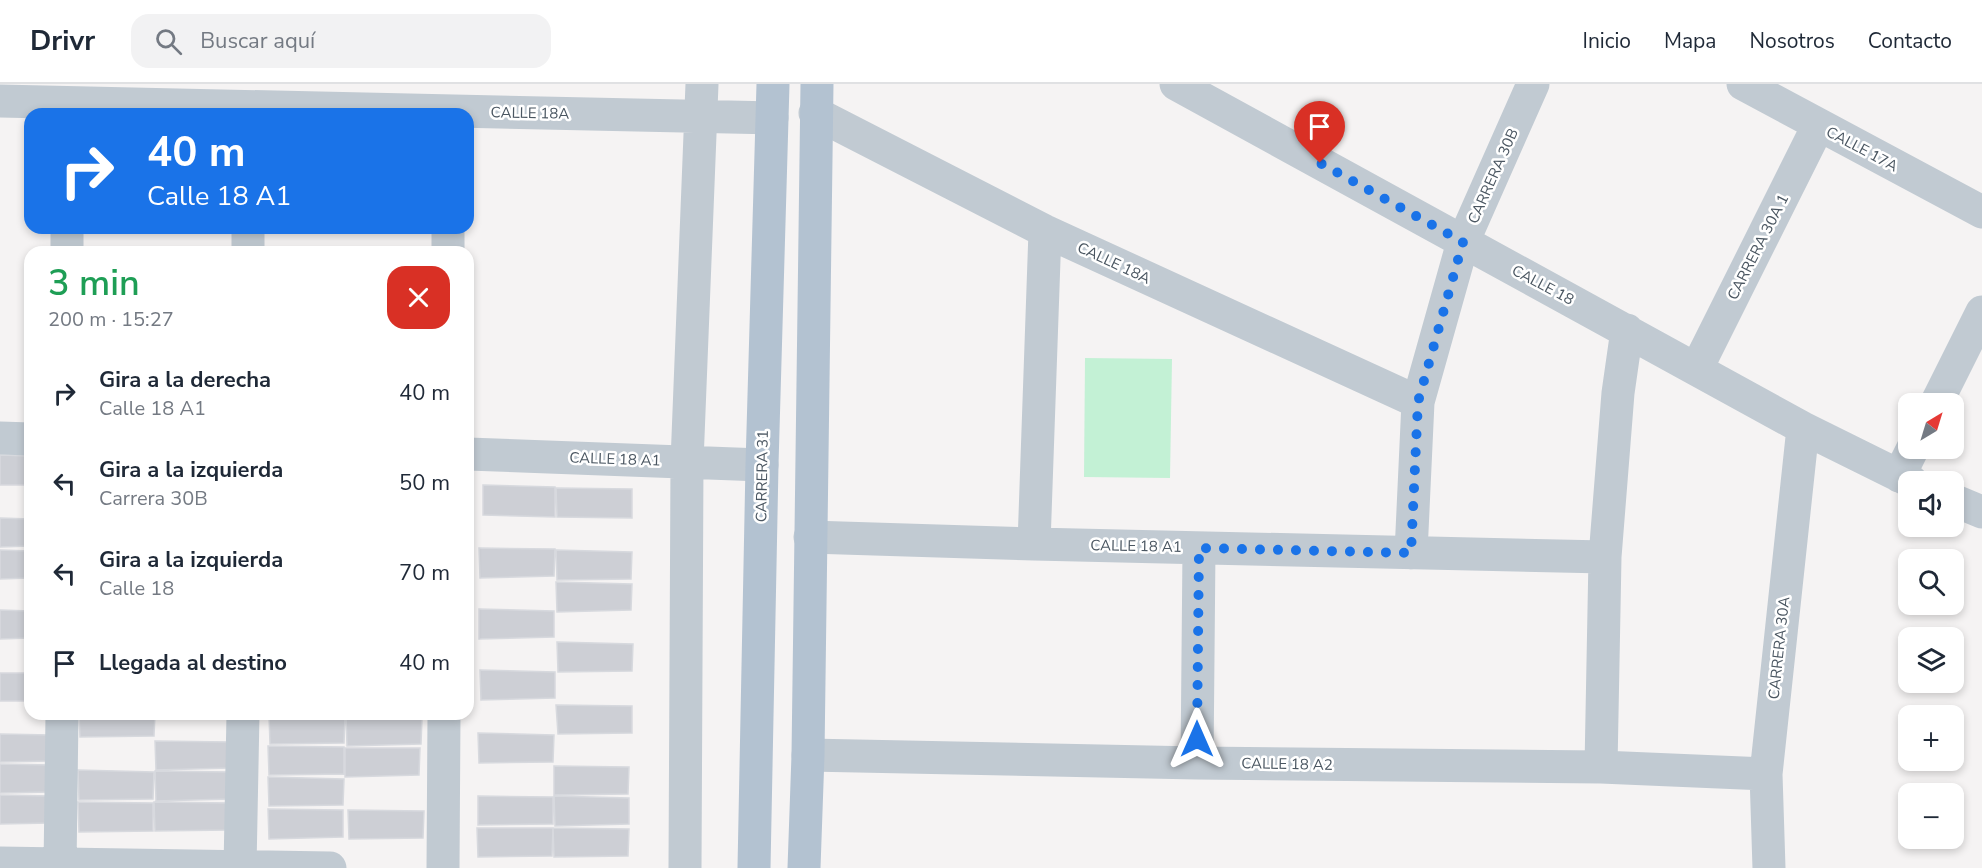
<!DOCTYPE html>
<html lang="es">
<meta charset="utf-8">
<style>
:root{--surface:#fff;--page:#f2f2f3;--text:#1f2937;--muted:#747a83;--line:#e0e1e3}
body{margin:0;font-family:"Nunito Sans",sans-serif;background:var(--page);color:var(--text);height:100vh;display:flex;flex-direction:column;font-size:22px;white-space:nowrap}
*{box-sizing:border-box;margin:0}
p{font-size:20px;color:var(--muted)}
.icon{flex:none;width:33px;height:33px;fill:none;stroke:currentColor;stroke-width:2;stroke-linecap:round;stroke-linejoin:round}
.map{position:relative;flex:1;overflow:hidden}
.panel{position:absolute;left:24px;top:162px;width:450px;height:474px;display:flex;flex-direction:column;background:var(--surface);border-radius:18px;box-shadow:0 3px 9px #0003}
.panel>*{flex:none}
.guide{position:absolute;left:24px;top:24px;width:450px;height:126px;border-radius:18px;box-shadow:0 3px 9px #0003;background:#1a73e8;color:#fff;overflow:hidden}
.needle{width:39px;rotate:38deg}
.tools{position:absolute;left:1898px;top:309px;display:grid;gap:12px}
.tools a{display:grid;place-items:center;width:66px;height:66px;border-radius:12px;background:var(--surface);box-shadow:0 3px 9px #0003;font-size:30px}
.pin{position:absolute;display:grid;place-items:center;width:51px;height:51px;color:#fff;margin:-62px -26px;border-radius:50% 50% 50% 0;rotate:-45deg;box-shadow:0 0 6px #0007}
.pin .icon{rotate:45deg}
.me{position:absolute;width:66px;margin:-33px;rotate:0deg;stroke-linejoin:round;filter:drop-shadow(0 0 4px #0008)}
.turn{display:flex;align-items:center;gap:21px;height:126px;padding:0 24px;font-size:27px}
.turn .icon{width:78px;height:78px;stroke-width:2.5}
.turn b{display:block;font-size:42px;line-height:51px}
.round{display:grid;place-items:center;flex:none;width:63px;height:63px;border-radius:18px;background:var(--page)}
.overview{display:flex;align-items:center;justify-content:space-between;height:102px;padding:0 24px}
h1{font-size:36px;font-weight:600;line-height:45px;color:#1e9e55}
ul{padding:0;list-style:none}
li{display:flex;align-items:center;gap:18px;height:90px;padding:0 24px}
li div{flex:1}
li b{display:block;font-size:22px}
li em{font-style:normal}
header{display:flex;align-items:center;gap:36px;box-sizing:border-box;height:84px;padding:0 30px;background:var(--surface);border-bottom:2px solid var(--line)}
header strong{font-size:28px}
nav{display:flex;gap:33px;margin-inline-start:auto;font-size:21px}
.search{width:420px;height:54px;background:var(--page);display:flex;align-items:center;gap:15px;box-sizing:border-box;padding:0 21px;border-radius:18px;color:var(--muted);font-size:22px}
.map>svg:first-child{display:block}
</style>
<header>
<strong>Drivr</strong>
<div class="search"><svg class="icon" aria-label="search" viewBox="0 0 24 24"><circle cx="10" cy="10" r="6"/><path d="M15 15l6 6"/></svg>Buscar aquí</div>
<nav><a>Inicio</a><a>Mapa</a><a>Nosotros</a><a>Contacto</a></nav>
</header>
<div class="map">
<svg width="1982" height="784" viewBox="0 0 1982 784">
<rect width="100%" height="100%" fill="#f5f3f3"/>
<path fill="#c3f1d5" d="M1085 274 1172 275 1170 394 1084 393Z"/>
<path fill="#cdcfd5" stroke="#d7d9de" stroke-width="1.5" d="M0 371 30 372V401H0Z
M483 401 555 403V433L483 431Z
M556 404 632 405V434L557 433Z
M0 434 30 435V462L0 463Z
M479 464 555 465 554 492 480 494Z
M0 466 30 467V494L0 495Z
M556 466 632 468 631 495 557 496Z
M556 498 632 500 631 526 557 528Z
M479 525 554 527V553L479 555Z
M0 526 30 527V554L0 555Z
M557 558 633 560 632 587 558 588Z
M480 586 555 588V614L481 616Z
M0 589H30V617H0Z
M556 621 632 622V649L558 650Z
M79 630H155L154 652 80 653Z
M269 631 345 632 344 659 270 660Z
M346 632 422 634 421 660 347 662Z
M478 649 554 651 553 678 479 679Z
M0 650 51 651 50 677 0 678Z
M155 657 230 658V684L156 686Z
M268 662 344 663V690L269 691Z
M345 664H420L419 691 345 693Z
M0 680 51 681V708L0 709Z
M554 682 629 683 628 710 554 711Z
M78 686 154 688 153 715 79 716Z
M155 687 230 688V715L156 717Z
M268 693 344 695 343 721 269 722Z
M0 711 50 712V739L0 740Z
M478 712 553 713V740L478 741Z
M554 712 629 714V740L555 742Z
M78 718 153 719V747L79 748Z
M154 718 230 719 229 746 155 747Z
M268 725 343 726V753L269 755Z
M348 726 424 727 423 754 349 755Z
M477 744H553L552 772 478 773Z
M553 744 629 745 628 772 554 773Z"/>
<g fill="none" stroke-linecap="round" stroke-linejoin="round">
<path stroke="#c1cad2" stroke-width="33" d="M1176 0 1803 344 1912 398
M1743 0 1982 128
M0 17 772 34
M815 29 1045 147 1418 318
M248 144V168
M67 168V144
M448 168V144
M1697 284 1818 42
M1936 320 1982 228
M0 354 30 355
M468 370 762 381
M1899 392 1913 364
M1953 416 1982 428
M810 453 1034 460 1605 473
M1034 460 1045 147
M1411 469 1418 318 1463 158 1533 0
M808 671 1197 679 1601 683 1766 690
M1197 679 1199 464
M1601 683 1605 473 1618 309 1627 246
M0 779 330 784
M60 784 62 630
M240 784 243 630
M443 784 444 630
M685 784 687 378 702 0
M1769 784 1766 690 1803 344"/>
<path stroke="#b3c2d1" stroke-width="33" d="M754 784 762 381 773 0
M804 784 808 671 817 0"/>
</g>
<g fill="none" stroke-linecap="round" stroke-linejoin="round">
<path stroke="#1a73e8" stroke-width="10" stroke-dasharray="0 18" d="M1197 655 1199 464 1411 469 1418 318 1463 158 1320 79"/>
</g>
<g text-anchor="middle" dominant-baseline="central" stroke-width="5" stroke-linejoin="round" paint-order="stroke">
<g font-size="15" fill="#4a5661" stroke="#fff">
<text transform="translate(530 29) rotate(1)">CALLE 18A</text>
<text transform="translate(1862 65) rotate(28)">CALLE 17A</text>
<text transform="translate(1493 92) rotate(-66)">CARRERA 30B</text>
<text transform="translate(1758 163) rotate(-63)">CARRERA 30A 1</text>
<text transform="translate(1114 179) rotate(25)">CALLE 18A</text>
<text transform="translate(1543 201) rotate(28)">CALLE 18</text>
<text transform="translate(615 375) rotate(2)">CALLE 18 A1</text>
<text transform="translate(762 392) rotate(-89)">CARRERA 31</text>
<text transform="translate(1136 462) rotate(1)">CALLE 18 A1</text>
<text transform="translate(1779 564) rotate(-84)">CARRERA 30A</text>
<text transform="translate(1287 680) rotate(1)">CALLE 18 A2</text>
</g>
</g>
</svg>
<div class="tools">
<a><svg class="needle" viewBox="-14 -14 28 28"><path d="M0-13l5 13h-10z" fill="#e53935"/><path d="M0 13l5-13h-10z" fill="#747a83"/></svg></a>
<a><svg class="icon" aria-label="sound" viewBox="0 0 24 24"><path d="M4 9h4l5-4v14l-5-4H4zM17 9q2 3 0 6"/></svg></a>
<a><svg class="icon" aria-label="search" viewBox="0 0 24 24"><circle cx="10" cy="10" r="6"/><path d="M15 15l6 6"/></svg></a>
<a><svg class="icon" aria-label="layers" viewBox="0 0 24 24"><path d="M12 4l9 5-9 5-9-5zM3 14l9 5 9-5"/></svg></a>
<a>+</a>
<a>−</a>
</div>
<div class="pin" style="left:1320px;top:79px;background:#d93025"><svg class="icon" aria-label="arrive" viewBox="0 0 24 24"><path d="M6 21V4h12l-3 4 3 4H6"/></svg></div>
<svg class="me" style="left:1197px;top:655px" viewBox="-20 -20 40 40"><path d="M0-17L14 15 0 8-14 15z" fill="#1a73e8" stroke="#fff" stroke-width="4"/></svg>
<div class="guide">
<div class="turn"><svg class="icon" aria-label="right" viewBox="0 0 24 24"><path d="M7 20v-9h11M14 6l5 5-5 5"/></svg><div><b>40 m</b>Calle 18 A1</div></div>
</div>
<section class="panel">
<div class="overview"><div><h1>3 min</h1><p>200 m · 15:27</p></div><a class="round" style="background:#d93025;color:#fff"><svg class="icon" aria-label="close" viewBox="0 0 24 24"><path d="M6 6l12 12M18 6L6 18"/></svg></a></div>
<ul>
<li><svg class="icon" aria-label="right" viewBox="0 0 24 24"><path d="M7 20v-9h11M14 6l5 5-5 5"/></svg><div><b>Gira a la derecha</b><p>Calle 18 A1</p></div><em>40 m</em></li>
<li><svg class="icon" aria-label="left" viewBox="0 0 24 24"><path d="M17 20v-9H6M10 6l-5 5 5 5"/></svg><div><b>Gira a la izquierda</b><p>Carrera 30B</p></div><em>50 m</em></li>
<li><svg class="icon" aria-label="left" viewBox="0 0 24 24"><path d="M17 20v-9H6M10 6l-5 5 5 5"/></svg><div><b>Gira a la izquierda</b><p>Calle 18</p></div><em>70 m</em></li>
<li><svg class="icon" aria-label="arrive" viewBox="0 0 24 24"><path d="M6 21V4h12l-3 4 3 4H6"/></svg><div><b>Llegada al destino</b></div><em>40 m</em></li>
</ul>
</section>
</div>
